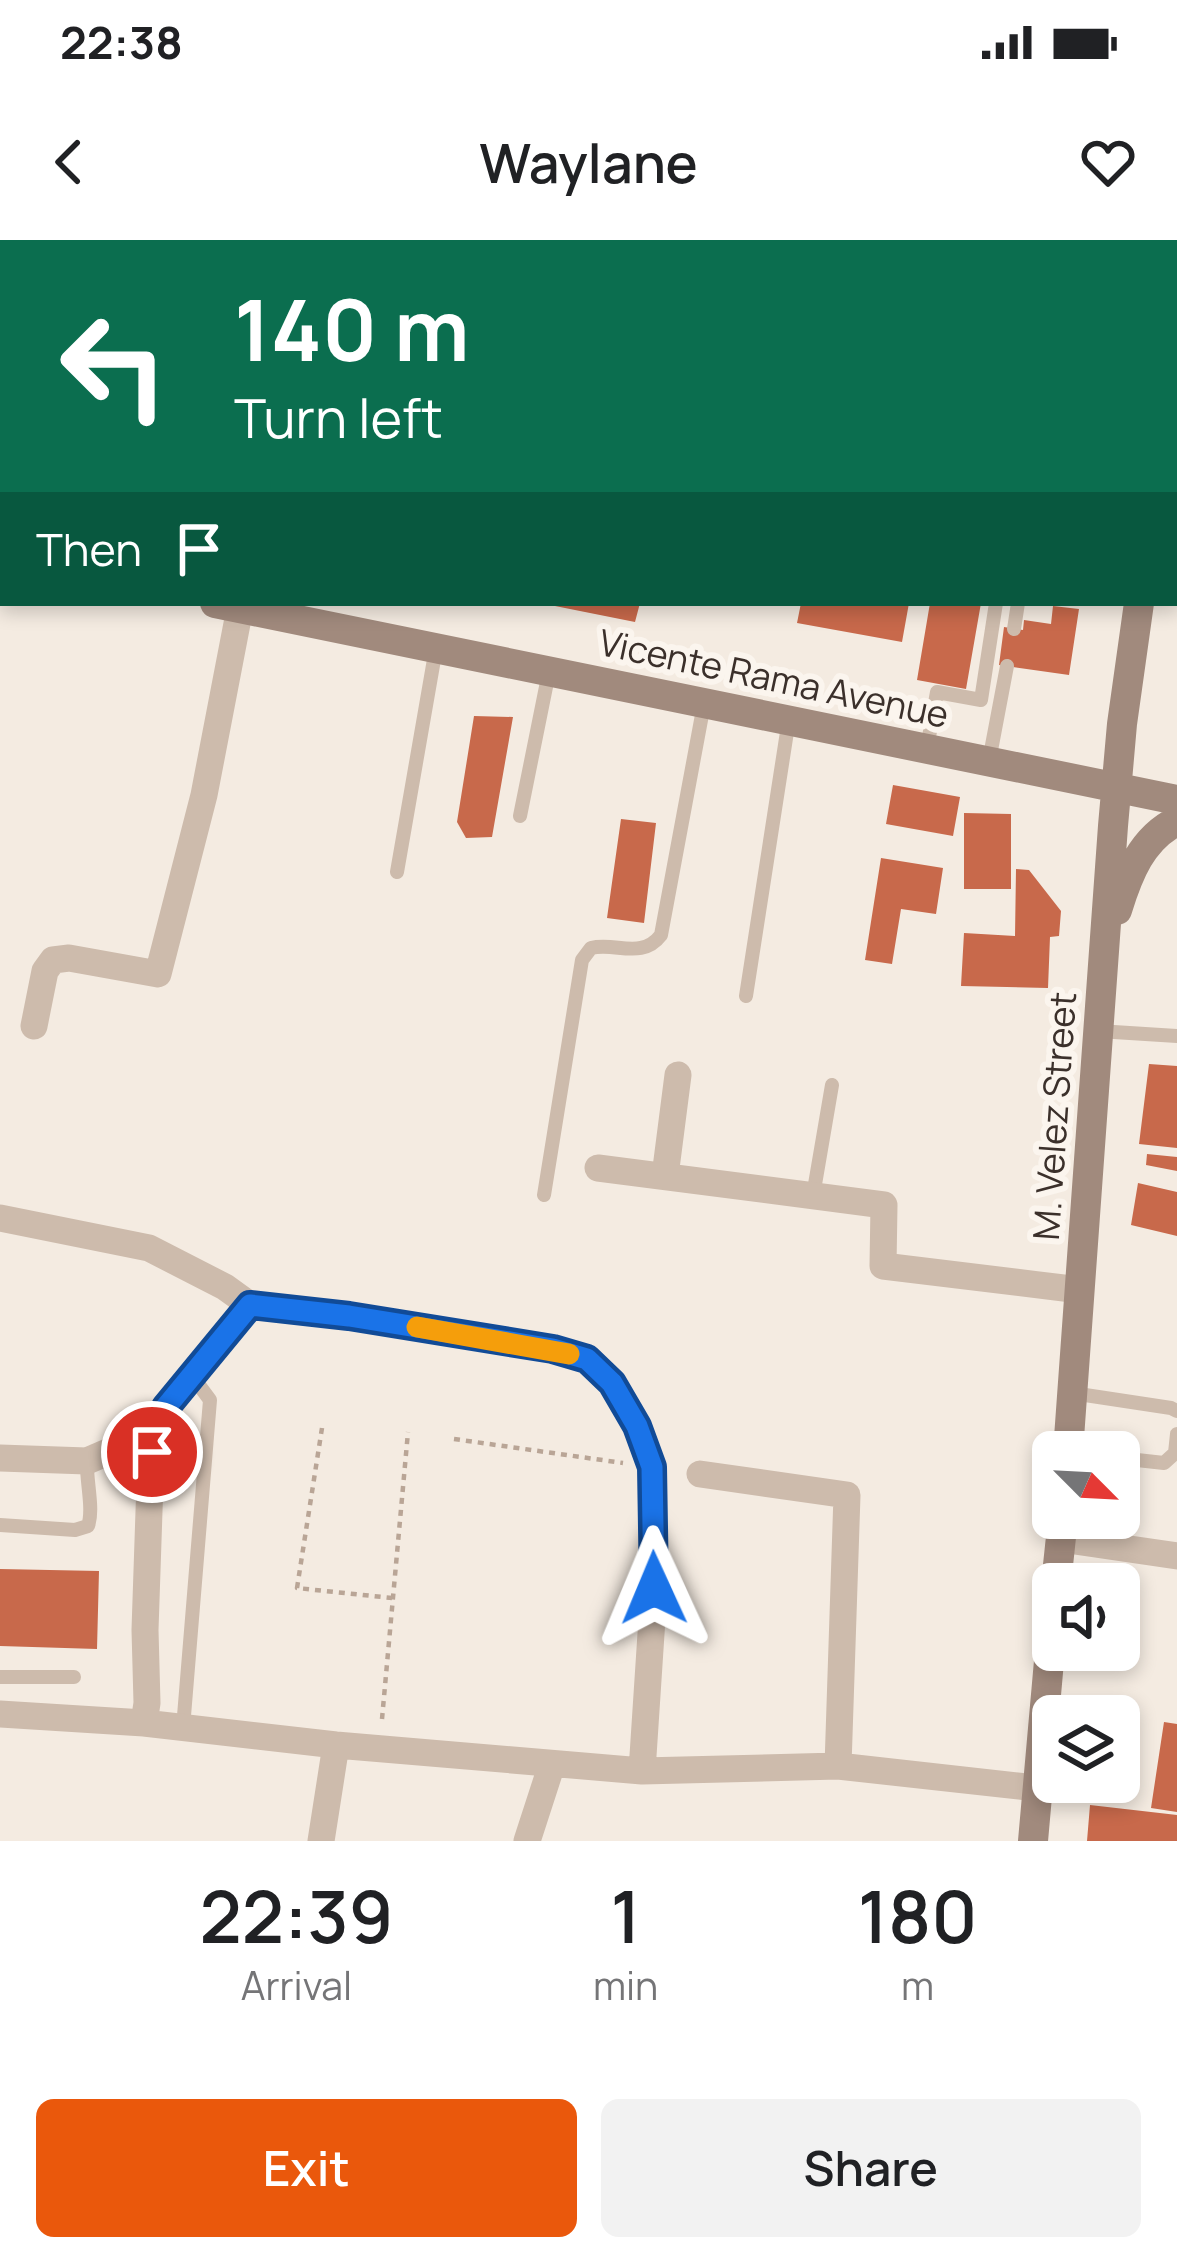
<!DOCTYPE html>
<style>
:root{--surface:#fff;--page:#f2f2f2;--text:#202124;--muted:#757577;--accent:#ea580c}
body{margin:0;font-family:Manrope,sans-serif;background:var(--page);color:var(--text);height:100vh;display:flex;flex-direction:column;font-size:45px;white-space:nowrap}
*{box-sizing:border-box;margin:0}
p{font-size:39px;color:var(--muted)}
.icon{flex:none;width:66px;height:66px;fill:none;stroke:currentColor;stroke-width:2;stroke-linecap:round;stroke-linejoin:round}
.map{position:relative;height:1601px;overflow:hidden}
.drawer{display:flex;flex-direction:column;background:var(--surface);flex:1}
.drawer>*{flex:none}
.banner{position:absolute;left:0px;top:0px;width:1179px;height:366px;box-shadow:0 6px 18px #0003;background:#0b6e4f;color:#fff;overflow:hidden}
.needle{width:78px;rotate:114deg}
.tools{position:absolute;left:1032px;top:1191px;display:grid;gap:24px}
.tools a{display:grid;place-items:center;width:108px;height:108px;border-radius:18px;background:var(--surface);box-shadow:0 6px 18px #0003;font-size:60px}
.pin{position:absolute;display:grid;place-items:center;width:102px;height:102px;color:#fff;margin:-51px;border:6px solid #fff;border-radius:50%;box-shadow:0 3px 12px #0007}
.me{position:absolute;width:132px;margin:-66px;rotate:359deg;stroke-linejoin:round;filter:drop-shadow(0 0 9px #0008)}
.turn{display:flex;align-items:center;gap:42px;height:252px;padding:0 36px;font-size:54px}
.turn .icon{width:156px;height:156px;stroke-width:2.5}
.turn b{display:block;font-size:84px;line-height:102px}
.then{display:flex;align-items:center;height:114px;padding:0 36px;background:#0003;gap:24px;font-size:45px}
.eta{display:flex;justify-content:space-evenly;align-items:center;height:204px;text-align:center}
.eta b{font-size:72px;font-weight:600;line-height:84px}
.action{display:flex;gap:24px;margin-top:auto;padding:24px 36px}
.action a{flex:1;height:138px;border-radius:18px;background:var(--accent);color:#fff;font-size:48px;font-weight:600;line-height:138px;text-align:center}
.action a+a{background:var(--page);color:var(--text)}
.status{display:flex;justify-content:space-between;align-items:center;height:84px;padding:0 60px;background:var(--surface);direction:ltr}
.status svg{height:33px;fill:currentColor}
header{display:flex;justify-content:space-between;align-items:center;height:156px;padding:0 36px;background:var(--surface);font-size:54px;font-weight:600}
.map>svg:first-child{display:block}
</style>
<div class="status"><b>22:38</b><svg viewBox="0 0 49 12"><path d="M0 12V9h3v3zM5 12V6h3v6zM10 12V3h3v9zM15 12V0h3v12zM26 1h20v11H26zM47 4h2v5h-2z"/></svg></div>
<header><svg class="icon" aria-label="back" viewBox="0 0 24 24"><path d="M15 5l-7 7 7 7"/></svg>Waylane<svg class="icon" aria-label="heart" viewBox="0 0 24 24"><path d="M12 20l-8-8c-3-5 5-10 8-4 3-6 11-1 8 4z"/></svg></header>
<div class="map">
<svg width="1177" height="1601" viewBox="0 0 1177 1601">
<rect width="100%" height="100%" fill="#f4ebe1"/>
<path fill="#c8694b" d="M550 363H640L635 382 550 365Z
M801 363H909L902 402 797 383Z
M930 363H981L966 449 917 440Z
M1053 366 1079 369 1069 435 999 425 1004 387 1023 390 1024 380 1051 384Z
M474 476 513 477 492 597 466 598 457 582Z
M893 545 960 557 953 596 886 584Z
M964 573 1011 574V649H964Z
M621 579 656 583 644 683 607 678Z
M881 618 943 628 936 674 901 669 892 724 865 720Z
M1016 629 1029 630 1061 671 1059 696 1050 697 1048 748 961 746 964 693 1015 696Z
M1149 824 1177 826V908L1139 904Z
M1147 914 1177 917V931L1146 925Z
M1138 943 1177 952V996L1131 985Z
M0 1329 99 1331 97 1409 0 1406Z
M1164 1482 1177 1484V1572L1151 1568Z
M1090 1565 1177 1575V1601H1087Z"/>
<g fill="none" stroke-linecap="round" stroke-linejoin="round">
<path stroke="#b9a596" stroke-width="4.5" stroke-dasharray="6 6" stroke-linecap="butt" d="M322 1188 297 1348 392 1358
M454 1199 623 1223
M382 1479 408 1192"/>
<path stroke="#cdbbac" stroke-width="14" d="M869 3 870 0
M1176 37H1177
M1176 130H1177
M1014 389 1018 363
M927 508 937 452 981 460 996 363
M989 521 1007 426
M520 576 549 432
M397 632 436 408
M746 756 789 479
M1098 791 1177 796
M544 955 582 720 591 708C616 702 642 720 661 695L704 464
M813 956 832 845
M1072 1153 1171 1168 1177 1171
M1119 1218 1164 1223 1175 1213 1177 1194
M0 1285 75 1290 88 1286C94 1269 86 1241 87 1221
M0 1437H74
M183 1488 210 1160 193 1137"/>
<path stroke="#cdbbac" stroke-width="27" d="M206 3V0
M429 3 430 0
M630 3 632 0
M34 786 45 731 53 720 69 718 158 734 204 555 240 368
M598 928 884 965 883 1026 1080 1050
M665 936 678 835
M0 978 149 1008 225 1047 250 1065 349 1076 553 1109 587 1119 612 1143 637 1186 652 1227 654 1348 642 1531
M0 1218 87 1221 159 1190
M700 1234 847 1255 838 1526
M1061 1299 1177 1316
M0 1474 144 1483 336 1505 642 1531 838 1526 1036 1548
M144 1483 147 1463 145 1390 151 1212 166 1167 250 1065
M321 1601 336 1505
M527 1601 552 1524"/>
<path stroke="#a18a7d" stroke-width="30" d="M1159 0V3
M0 319H3
M215 363 1177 560
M1117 670C1128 634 1142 598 1177 581
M1068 1212 1113 586 1122 484 1139 363
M1056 1344 1063 1278
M1033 1601 1053 1376"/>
</g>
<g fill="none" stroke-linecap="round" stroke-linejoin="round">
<g stroke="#114b97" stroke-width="30">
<path id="route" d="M152 1212 166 1167 250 1065 349 1076 553 1109 587 1119 612 1143 637 1186 652 1227 654 1348"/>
</g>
<use href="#route" stroke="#1a73e8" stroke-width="21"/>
<path stroke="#f59e0b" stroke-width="21" d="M417 1087 569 1114"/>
</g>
<g text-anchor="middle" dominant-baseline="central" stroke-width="12" stroke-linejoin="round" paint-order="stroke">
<g font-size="36" fill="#3b302b" stroke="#fbf5ee">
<text transform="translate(774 438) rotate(12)">Vicente Rama Avenue</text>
<text transform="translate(1054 876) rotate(-86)">M. Velez Street</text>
</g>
</g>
</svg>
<div class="tools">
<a><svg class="needle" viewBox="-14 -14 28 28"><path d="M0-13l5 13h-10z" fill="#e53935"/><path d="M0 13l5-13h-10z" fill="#757577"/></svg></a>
<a><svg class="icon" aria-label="sound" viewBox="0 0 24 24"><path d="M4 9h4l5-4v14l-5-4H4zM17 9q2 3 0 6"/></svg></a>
<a><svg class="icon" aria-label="layers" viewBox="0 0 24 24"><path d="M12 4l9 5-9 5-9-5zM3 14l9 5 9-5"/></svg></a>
</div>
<div class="pin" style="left:152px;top:1212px;background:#d93025"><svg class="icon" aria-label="arrive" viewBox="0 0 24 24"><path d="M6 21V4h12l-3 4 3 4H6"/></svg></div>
<svg class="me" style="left:654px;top:1348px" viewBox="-20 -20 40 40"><path d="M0-17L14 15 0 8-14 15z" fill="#1a73e8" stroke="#fff" stroke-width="4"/></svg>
<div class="banner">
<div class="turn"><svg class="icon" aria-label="left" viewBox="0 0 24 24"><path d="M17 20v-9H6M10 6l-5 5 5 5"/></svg><div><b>140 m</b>Turn left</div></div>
<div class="then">Then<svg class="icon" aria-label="arrive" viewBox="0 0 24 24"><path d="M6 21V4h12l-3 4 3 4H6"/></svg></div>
</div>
</div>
<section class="drawer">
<div class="eta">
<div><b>22:39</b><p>Arrival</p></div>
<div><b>1</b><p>min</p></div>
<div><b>180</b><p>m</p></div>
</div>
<div class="action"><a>Exit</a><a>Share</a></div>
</section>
